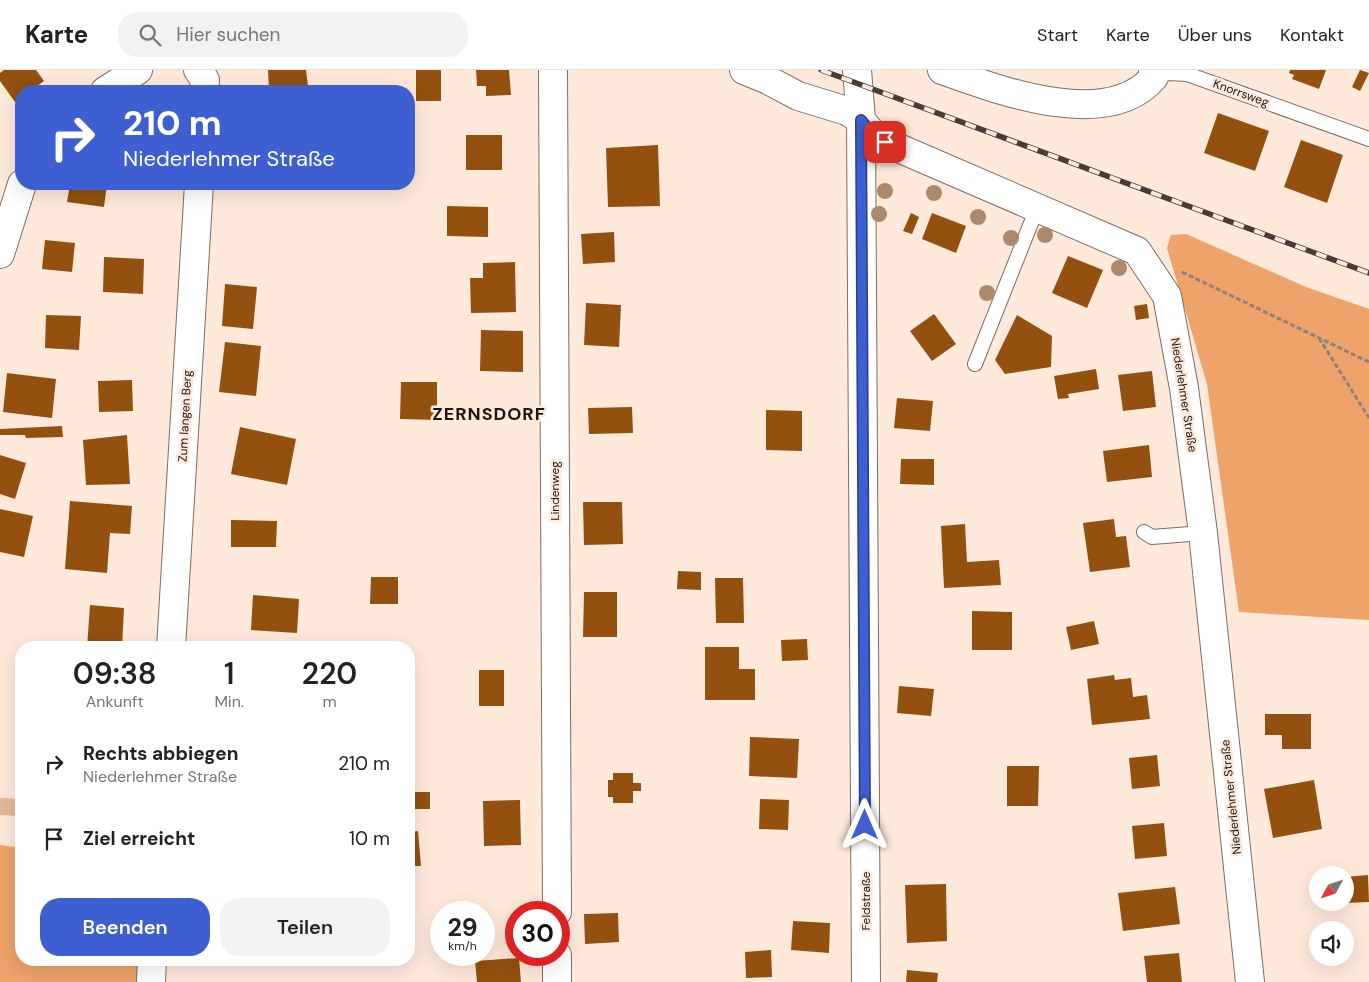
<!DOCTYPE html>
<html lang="de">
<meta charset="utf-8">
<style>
:root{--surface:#fff;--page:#f2f2f2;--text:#222;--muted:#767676;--line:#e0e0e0;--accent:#3d5fd1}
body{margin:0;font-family:"DM Sans",sans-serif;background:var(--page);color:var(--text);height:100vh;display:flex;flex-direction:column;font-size:19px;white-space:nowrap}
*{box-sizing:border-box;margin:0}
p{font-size:16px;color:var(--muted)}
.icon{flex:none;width:28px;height:28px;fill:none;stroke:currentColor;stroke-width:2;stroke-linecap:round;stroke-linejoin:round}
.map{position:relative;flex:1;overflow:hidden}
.sheet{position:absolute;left:15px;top:571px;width:400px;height:325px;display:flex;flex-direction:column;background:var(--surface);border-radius:20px;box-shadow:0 5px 20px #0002}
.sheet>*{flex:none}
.hud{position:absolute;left:15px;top:15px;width:400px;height:105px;border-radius:20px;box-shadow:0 5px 20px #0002;background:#3d5fd1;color:#fff;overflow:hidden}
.needle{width:32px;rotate:230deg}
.fabs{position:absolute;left:1309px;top:796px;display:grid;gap:10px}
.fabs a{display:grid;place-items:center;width:45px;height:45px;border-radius:50%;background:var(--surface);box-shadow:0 5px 20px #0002;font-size:25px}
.speed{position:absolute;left:430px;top:831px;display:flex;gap:10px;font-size:25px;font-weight:700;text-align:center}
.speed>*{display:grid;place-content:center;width:65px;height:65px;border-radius:50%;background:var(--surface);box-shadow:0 5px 20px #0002;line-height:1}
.speed small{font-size:12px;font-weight:400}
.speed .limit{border:8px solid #d22;background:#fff;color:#111}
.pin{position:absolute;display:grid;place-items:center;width:42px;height:42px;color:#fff;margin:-21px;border-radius:10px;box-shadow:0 2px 8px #0006}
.me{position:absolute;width:55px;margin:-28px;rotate:0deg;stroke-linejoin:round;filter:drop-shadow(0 0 4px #0008)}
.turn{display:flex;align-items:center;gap:18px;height:105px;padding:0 25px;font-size:22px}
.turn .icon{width:65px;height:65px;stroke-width:2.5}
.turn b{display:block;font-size:35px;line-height:42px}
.eta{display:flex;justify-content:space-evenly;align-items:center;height:85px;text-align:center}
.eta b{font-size:30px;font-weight:600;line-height:35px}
.button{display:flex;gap:10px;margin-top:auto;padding:10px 25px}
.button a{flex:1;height:58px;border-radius:20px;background:var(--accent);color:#fff;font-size:20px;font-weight:600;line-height:58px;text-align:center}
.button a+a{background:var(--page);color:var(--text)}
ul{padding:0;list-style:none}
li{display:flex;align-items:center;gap:15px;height:75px;padding:0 25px}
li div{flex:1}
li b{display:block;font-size:19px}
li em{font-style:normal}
header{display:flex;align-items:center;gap:30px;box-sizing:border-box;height:70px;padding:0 25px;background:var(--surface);border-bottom:1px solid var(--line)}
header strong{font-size:24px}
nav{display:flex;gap:28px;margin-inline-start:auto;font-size:18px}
.search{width:350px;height:45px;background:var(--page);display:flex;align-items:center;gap:12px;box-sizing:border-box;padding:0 18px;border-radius:20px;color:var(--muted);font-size:19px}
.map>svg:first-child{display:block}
</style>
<header>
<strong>Karte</strong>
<div class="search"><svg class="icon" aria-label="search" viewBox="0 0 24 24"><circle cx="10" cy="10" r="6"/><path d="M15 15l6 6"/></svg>Hier suchen</div>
<nav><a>Start</a><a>Karte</a><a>Über uns</a><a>Kontakt</a></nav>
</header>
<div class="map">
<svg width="1369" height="912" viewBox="0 0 1369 912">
<rect width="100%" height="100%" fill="#fee9db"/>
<path fill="#e6b897" d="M0 728 21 729V746L0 745Z"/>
<path fill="#eda36a" d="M1186 164 1306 217 1369 239V550L1239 542 1207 314 1167 178 1171 165Z
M0 775 21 778V890H145V912H0Z"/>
<path fill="#93500f" d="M4 0H36L44 11 30 21H21V28L15 32 0 11V3Z
M268 0H306L308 16 269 19Z
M416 0H441V31H416Z
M476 0H509L511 25 486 26V16H477Z
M1290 0H1326L1319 19 1292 9 1294 5 1289 3Z
M1360 0 1369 3 1360 21 1352 17Z
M1218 43 1269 61 1255 101 1204 83Z
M466 65H502V100H466Z
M1301 70 1343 85 1327 133 1284 117Z
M658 75 660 136 608 137 606 78Z
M70 114H107L104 137 67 132Z
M447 136 488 137V167L447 166Z
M911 143 919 147 912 164 903 161Z
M932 143 966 156 956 183 922 169Z
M614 162 615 192 583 194 581 164Z
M45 170 75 173 72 202 42 199Z
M1068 186 1103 200 1087 238 1052 223Z
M104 187 144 189 143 224 103 222Z
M515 192 516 242 471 243 470 208H483V193Z
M225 214 257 217 253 259 222 256Z
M586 233 621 235 619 277 584 275Z
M1147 234 1149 248 1136 250 1134 236Z
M934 244 956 274 932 291 910 261Z
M46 245 81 246 79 280 45 278Z
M1017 245 1052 266 1051 297 1005 304 995 290Z
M481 260 523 261V302L480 301Z
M225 272 261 276 256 326 219 322Z
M1096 299 1099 319 1068 324 1069 328 1058 329 1054 306Z
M1152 301 1156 337 1123 341 1118 305Z
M7 303 56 309 52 348 3 342Z
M132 310 133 341 99 342 98 311Z
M401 312H437V350L400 349Z
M897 328 933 331 930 361 894 358Z
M632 337 633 363 589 364 588 338Z
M766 340 802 341V381L766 380Z
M62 356 63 367 26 368 25 365H0V359Z
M240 357 296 369 287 415 231 404Z
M127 365 130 414 86 415 83 370Z
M1149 375 1152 407 1107 412 1103 381Z
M0 385 26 393 15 429 0 424Z
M901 389H934V415L900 414Z
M70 431 132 436 130 464 110 463 107 503 65 499Z
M583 432H622L623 474 584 475Z
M0 439 33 446 24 487 0 482Z
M1114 449 1116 467 1126 466 1130 497 1090 502 1083 453Z
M231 450 277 451 276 477H231Z
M965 454 967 492 999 490 1001 515 944 518 941 456Z
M678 501 701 502V520L677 519Z
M371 507H398V534H370Z
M715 508H743L744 553H716Z
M584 522H617V567H583Z
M253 525 299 529 297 563 251 560Z
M90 535 124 538 122 578H87Z
M972 541 1012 542V580H972Z
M1094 551 1099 574 1071 580 1066 557Z
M807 569 808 590 782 591 781 570Z
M705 577H739V599H755V630H705Z
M479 600H504V636H479Z
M1114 605 1115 610 1131 608 1133 627 1147 625 1150 649 1092 655 1087 609Z
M899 616 934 619 931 646 897 643Z
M1265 644H1311V679H1282V665H1265Z
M750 667 799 669 797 708 749 706Z
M1157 685 1160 716 1132 719 1129 688Z
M1007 696H1039L1038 736H1007Z
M613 703H633V713H641V721H633V733H613V727H608V710H613Z
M1314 710 1322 759 1273 768 1264 719Z
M409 722H430V739H409Z
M760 729 789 730 788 760 759 759Z
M520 730 521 775 484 776 483 731Z
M1164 753 1167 786 1135 789 1132 756Z
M418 761 421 796H409V762Z
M1368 805 1369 832 1345 833V807Z
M946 814 947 871 907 873 905 815Z
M1175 817 1180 854 1123 861 1118 823Z
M618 843 619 872 585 874 584 844Z
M793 851 830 853 829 883 791 880Z
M771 880 772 907 746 908 745 882Z
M1179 883 1182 912H1147L1144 886Z
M519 888 521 912H477L475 891Z
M907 900 938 903 937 912H906Z"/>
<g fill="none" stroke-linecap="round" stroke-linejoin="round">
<g stroke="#7f6d61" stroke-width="16">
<path id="lane" d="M1154 7 1168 3 1187 4 1369 69
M975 294 1037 138
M1144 462 1152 467 1203 463"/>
</g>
<g stroke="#7f6d61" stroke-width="30">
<path id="street" d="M198 0 205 10 204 21
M553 0 557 842
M744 0 766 9 798 26 847 41 861 50 876 68 894 76 1137 181 1167 226 1184 318 1203 463 1250 912
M857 0 861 50 866 912
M942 0C998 20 1108 62 1154 7L1153 0
M105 21 138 0
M0 184 22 114
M171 578 199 114
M557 885V912
M151 912 152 890"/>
</g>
<path stroke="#8f8178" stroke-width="3" stroke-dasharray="5 2.5" stroke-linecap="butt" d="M1182 202 1369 292
M1319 268 1369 348"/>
<use href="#lane" stroke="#fff" stroke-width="14"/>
<use href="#street" stroke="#fff" stroke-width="28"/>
<g stroke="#463d36" stroke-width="5.5">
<path id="rail" d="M821 0 1369 203"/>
</g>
<use href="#rail" stroke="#fee9db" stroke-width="4" stroke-dasharray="11" stroke-linecap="butt"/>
</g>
<g fill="#ad896b">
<circle cx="885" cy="121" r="8"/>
<circle cx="934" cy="123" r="8"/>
<circle cx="879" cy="144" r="8"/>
<circle cx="978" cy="147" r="8"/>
<circle cx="1045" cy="165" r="8"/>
<circle cx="1011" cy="168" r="8"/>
<circle cx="1119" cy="198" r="8"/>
<circle cx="987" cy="223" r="8"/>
</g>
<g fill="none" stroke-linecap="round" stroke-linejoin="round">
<g stroke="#283e88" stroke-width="12">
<path id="route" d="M865 755 861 50 876 68 885 72"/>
</g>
<use href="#route" stroke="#3d5fd1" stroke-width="9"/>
</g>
<g text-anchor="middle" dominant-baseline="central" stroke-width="5" stroke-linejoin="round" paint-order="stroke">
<g font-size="12" fill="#1c1510" stroke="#fee9db">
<text transform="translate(1241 23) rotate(20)">Knorrsweg</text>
<text transform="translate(1184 325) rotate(81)">Niederlehmer Straße</text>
<text transform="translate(185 346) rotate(-87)">Zum langen Berg</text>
<text transform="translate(555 421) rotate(-90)">Lindenweg</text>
<text transform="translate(1231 727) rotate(-96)">Niederlehmer Straße</text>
<text transform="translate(866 831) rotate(-90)">Feldstraße</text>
</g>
<g font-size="18" font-weight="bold" letter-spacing="1" fill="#1c1510" stroke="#fee9db">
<text x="489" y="344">ZERNSDORF</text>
</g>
</g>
</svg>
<div class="fabs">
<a><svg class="needle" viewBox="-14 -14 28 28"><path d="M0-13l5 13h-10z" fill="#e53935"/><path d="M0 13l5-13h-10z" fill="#767676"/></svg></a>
<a><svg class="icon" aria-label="sound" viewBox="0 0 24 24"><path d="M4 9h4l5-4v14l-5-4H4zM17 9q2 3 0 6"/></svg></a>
</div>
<div class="speed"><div>29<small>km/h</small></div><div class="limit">30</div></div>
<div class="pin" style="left:885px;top:72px;background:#d93025"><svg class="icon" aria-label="arrive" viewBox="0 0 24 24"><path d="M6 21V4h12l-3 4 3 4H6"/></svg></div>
<svg class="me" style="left:865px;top:755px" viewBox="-20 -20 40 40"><path d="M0-17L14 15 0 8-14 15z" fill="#3d5fd1" stroke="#fff" stroke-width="4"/></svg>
<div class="hud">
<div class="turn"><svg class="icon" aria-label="right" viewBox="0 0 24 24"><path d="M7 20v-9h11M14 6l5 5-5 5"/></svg><div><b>210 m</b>Niederlehmer Straße</div></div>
</div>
<section class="sheet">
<div class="eta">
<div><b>09:38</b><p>Ankunft</p></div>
<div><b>1</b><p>Min.</p></div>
<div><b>220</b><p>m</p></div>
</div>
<ul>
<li><svg class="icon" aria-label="right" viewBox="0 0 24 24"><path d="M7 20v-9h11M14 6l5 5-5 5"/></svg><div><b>Rechts abbiegen</b><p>Niederlehmer Straße</p></div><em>210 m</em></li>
<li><svg class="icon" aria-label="arrive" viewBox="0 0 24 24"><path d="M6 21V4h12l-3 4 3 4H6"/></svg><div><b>Ziel erreicht</b></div><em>10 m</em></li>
</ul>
<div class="button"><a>Beenden</a><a>Teilen</a></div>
</section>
</div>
